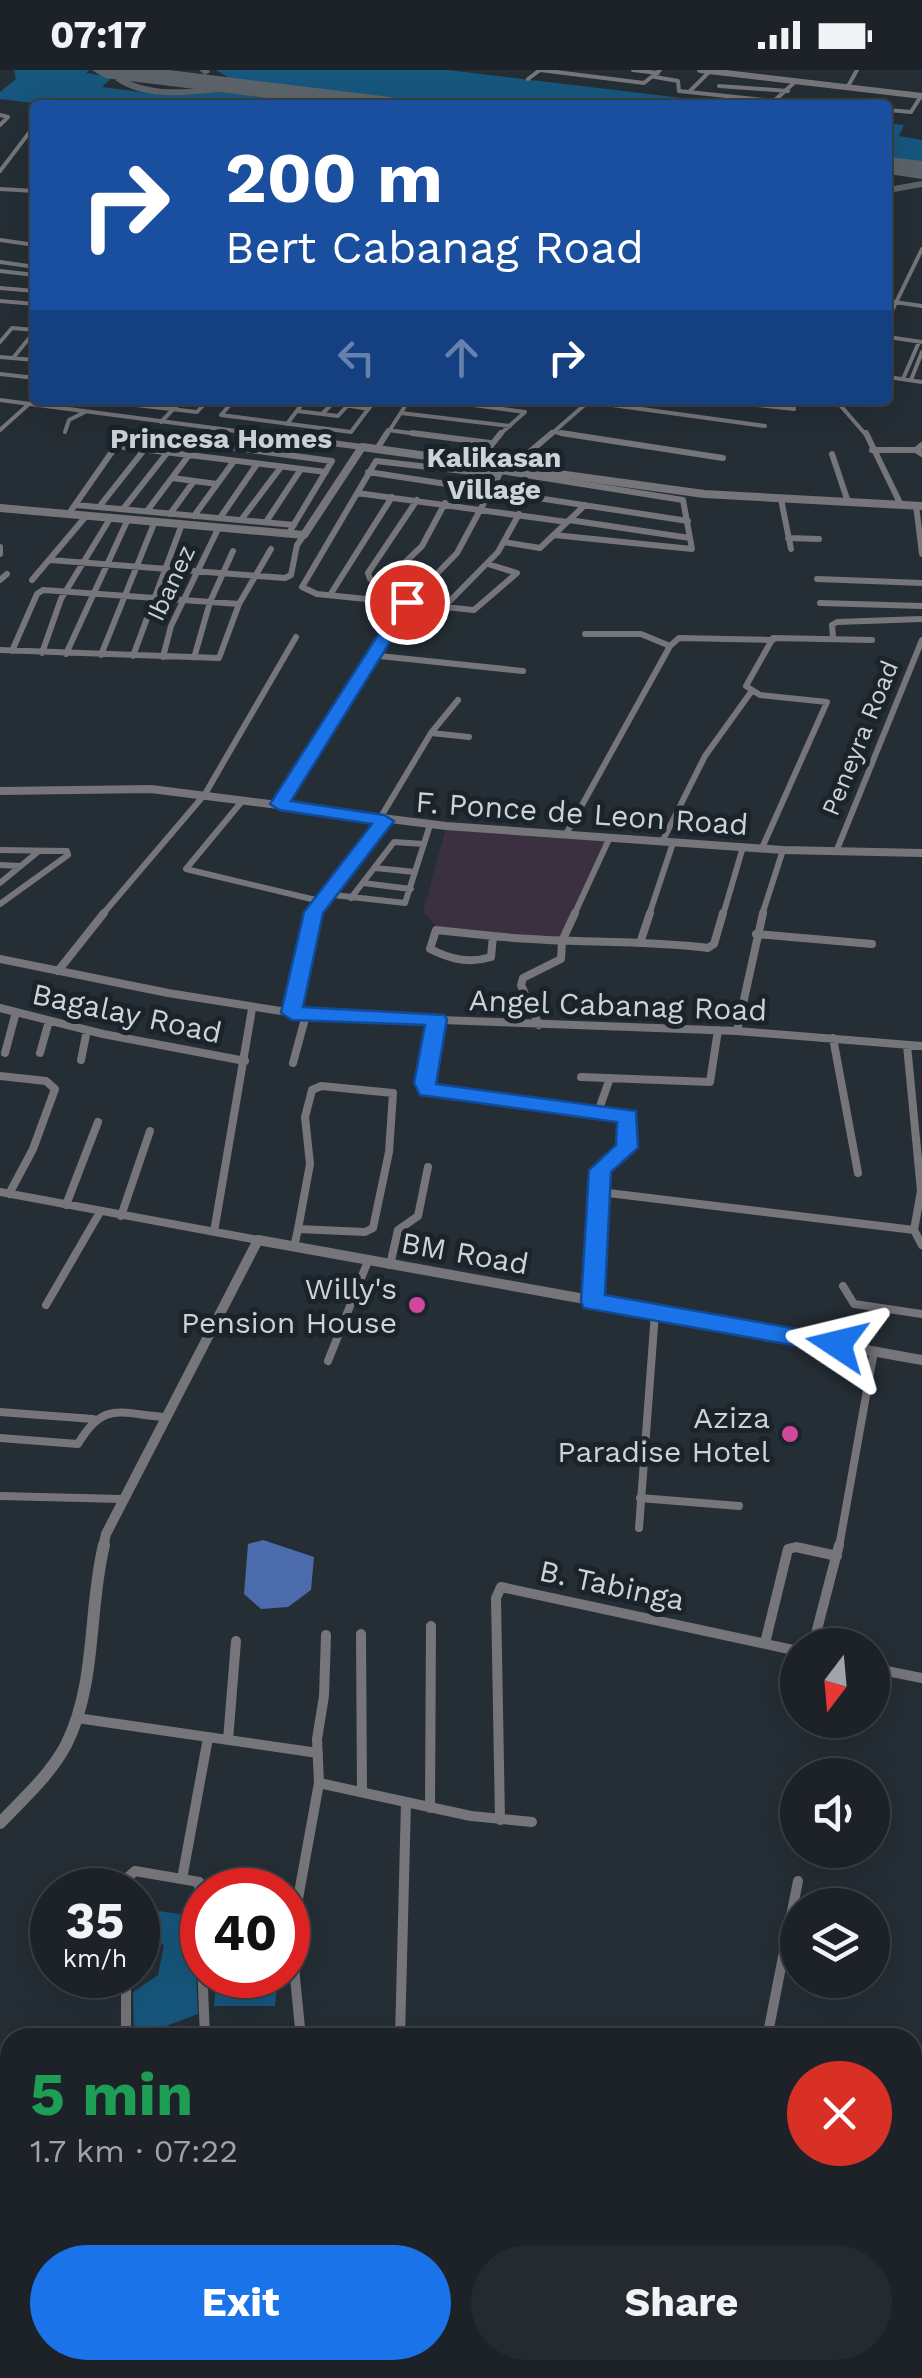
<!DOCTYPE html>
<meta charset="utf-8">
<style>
:root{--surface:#1c2228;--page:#252a30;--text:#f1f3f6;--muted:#a0a4a8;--line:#3a3f45;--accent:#1a73e8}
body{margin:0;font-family:"Work Sans",sans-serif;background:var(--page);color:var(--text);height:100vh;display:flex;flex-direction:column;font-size:38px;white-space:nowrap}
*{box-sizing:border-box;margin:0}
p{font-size:32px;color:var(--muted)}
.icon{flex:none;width:55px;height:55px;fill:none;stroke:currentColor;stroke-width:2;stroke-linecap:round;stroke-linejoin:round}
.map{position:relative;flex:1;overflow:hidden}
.panel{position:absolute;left:0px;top:1958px;width:922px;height:352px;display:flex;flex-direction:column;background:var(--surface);border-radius:30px 30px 0 0;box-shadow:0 10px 40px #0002,0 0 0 2px var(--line)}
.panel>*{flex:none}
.hud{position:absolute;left:30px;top:30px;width:862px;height:305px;border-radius:10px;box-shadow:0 10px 40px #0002,0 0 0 2px var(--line);background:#1a4fa0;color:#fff;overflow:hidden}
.needle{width:65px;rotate:196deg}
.fabs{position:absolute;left:780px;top:1558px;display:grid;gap:20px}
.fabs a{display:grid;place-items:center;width:110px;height:110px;border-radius:50%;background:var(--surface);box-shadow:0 10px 40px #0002,0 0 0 2px var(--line);font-size:50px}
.speed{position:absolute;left:30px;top:1798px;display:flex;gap:20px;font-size:50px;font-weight:700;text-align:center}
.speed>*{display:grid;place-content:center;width:130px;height:130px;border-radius:50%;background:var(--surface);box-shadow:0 10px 40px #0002,0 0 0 2px var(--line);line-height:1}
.speed small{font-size:25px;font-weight:400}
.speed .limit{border:15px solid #d22;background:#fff;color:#111}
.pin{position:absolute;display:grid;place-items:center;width:85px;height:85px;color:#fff;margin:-42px;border:5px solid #fff;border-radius:50%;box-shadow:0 2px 10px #0007}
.me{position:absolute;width:110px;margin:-55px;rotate:280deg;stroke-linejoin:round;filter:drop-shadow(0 0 8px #0008)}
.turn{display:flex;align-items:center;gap:35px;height:210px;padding:0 30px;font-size:45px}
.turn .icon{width:130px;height:130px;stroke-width:2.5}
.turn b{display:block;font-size:70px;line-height:85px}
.lanes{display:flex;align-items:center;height:95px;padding:0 30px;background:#0003;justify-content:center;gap:50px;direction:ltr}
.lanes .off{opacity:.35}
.round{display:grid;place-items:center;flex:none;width:105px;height:105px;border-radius:52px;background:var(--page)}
.overview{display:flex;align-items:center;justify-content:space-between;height:170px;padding:0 30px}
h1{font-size:60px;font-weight:700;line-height:75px;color:#1e9e55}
.primary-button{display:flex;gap:20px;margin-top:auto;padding:20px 30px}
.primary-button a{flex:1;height:115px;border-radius:60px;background:var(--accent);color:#fff;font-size:40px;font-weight:700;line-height:115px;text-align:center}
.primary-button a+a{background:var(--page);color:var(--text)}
.status{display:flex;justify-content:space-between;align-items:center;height:70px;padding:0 50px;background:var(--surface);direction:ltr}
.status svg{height:28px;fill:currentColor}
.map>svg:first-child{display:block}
</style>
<div class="status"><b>07:17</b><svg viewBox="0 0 49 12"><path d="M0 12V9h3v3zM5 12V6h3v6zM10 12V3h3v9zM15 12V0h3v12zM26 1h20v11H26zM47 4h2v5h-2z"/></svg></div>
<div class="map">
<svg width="922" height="2308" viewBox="0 0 922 2308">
<rect width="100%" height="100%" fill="#252e35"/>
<path fill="#3a303f" d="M446 758 608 771 562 871 436 856 423 842Z"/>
<path fill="#17577d" d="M14 0H89L86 3 113 7 102 17 163 25 226 21 343 35H48L0 29V22L16 9Z
M216 0H448L741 35H435L234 11Z
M888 53 904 55 899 66 922 70V92L888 90Z
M138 1838 193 1846 198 1944 134 1968 133 1922 158 1905 164 1875 138 1865Z
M217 1905H278L275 1936H214Z"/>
<path fill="#4b6bad" d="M263 1470 314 1487 311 1520 288 1537 261 1539 244 1524 248 1474Z"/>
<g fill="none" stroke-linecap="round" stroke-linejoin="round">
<path fill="#5c646a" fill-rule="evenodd" d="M135 0H149L169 7 164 10 142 4 128 10C162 27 207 16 243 14L248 17 243 20C203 22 149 35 115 10Z
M199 0H209L210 2 205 5Z
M922 94V100L912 102 907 99Z
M922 111V117L888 123V117Z"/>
<path fill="#5c646a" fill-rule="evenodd" d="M92 0H169L390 27 403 35H325L105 8Z
M888 87 922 91V109L888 104Z"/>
<path stroke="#76757a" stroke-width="4" d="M633 0 658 3
M655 7 678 11 679 21 774 31 796 11
M528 9 540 0 644 13 660 0
M719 16 788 21
M847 18 857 0
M689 22 710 1
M816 33 836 35
M888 40 911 42 921 26
M0 45 8 47 0 55
M0 101 35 55
M0 119 35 121
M0 170 35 175
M0 192 35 197
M0 201 35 205
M0 218 35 221
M0 231 35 234
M888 231 922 236
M888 249 922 179
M888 267 922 272
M0 272 12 258 35 260
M0 287 35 290
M13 288 35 261
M0 304 35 308
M888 307 922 312
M903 309 919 272
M911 310 922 282
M0 330 274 366
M234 330 221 345 351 362 375 330
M436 330 525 342 498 366
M576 330 765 356
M711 330 794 339
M774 330 793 333 794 339
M841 330 840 335 867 366
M136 335 197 342 208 330
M297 341 322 344 333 333 369 339
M401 343 510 356
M322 344 338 346 347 336
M161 352 182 330
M287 354 305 330
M0 360 29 334
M388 360 432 366
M65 362 69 350 85 342
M554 362 577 366
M128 366H142
M386 366 409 330
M549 366 589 331"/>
<path stroke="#76757a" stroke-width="6" d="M255 363 362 377
M412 363 490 373
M561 363 723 388
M866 363 900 433
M922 375 916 380 922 384
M116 376 326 402
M377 379 387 363
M872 380H916
M832 384 848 432
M478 392 501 363
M513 396 552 363
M501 401 683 430 692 479 554 465
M368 402 688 451
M172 408 217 414
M357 423 567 452
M781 429 791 479
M76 435 294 455
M916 435 922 484
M99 437 144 380
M123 439 167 383
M147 441 189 385
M70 442 116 376 130 364 332 391 290 461
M170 444 194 411
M194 446 234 391
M220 448 257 394
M241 450 281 397
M569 450 690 468
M266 452 301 399
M788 468 819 469
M504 472 540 478 585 435
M0 477V484
M50 490 285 508 291 505 297 475 304 465
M488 494 517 503 474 540 317 524 302 517 376 391 499 405
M817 509 922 513
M0 510 7 504
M32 510 87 445
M382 514 370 509 368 503 417 430
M330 525 392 427
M367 529 422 476 445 433
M820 533 922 536
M444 537 498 482 519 444
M833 567 832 555 837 552 922 549
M670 576 679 568 773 570
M0 580 219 588 239 534 271 479
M12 581 37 524 43 520 239 534
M42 583 61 529 111 447
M66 584 128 449
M101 585 155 451
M370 585 523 601
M133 586 182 454
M163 587 171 556 219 457
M194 588 210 532 233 481
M431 663 469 667
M243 730 186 799 320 831
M279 735 394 548 457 483 500 403
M379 750 431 663 458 630
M566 764 670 576 641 564H585
M662 772 705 686 751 622
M762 778 827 632 760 625 746 616 773 568 872 570
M0 780 67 781 68 785
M836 782 922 570
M0 795 20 796
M375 798 415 802
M0 813 39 781
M363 813 411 819
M325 824 405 833 430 755
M351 828 394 772 424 774
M0 834 68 785
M102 845 205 724 296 567
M313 845 384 751
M574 845 610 767
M649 845 673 773
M723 845 743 777
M762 845 783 780"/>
<path stroke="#76757a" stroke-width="8" d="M436 860 493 866 491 887C469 894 450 889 430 879Z
M756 864 872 874
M493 866C565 874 636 869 708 878L714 874 723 843
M641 870 650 843
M0 889 168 923 306 945 737 961 922 976
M58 901 104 843
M0 938 103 964 245 991
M292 943 314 843
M436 949 425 1013 428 1020 630 1047 627 1078 601 1097 599 1104 592 1231
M539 955 521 915 523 908 561 889 562 871 575 843
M737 961 763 843
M833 968 858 1103
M907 975 921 1121 914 1160 922 1175
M5 983 16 942
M40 983 49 951
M81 990 87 960
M293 993 306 945
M0 1006 46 1011 55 1019 33 1079 9 1124
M581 1007 710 1012 718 960
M321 1016 393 1023 389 1082 373 1158 365 1162 298 1159 310 1094 305 1047 312 1020Z
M598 1042 610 1008
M0 1122 258 1170
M600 1122 914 1160
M66 1135 98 1052
M121 1146 150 1061
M214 1162 252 939
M294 1177 298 1159
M390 1195 398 1160 418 1146 428 1097
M843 1216 854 1234 922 1244
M46 1235 100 1142
M328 1291 368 1191
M0 1342 93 1349
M0 1368 78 1374C104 1330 120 1344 166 1347
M0 1426 121 1429
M640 1428 739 1436
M639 1458 655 1243
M839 1477 874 1281"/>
<path stroke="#76757a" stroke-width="10" d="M361 1564 362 1722
M765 1573 788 1479 796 1477 837 1486
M813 1575 839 1475
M872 1598 922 1608
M77 1648 318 1683
M228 1670 236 1571
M319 1713 406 1732 400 1968
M406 1732 471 1746 532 1752
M430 1738 431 1556
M500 1750 496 1528 501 1517 798 1581
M182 1809 208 1668
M125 1820 126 1809 135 1801 199 1812 205 1968
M126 1905V1968
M301 1968 291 1867 319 1713 317 1669 324 1626 326 1565
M767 1968 798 1811
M0 1999 10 2001
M837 2308 838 2300
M920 2308 922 2296"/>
<path stroke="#76757a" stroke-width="6" d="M700 0 922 26"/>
<path stroke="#76757a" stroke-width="8" d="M0 438 304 465 362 377 704 424 922 436
M0 721 151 719 446 756 783 780 922 783"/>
<path stroke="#76757a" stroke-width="10" d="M103 1477 106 1464 258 1170 922 1290"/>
<path stroke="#76757a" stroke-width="12" d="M0 1753C23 1729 50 1705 66 1675 97 1614 88 1540 104 1475
M912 2036 922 2035
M705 2308 707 2300"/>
</g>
<path fill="#1a73e8" stroke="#114b97" stroke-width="2.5" d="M401 529 415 532 291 731 384 745 394 751 323 843 303 937 444 945 447 949 436 1014 636 1041 638 1078 611 1102 605 1225 837 1266 846 1268 849 1274 846 1281 837 1283 584 1238 581 1232 589 1100 616 1075 617 1052 420 1025 414 1013 425 955 292 950 281 943 304 842 372 754 279 740 270 734Z"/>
<g fill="#d1479c" stroke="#1b242b" stroke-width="4">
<circle cx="417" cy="1235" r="10"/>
<circle cx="790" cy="1364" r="10"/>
</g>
<g text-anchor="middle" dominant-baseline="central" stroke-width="10" stroke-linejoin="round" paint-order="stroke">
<g font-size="25" fill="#cdd3d7" stroke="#1b242b">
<text transform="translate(171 513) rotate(-65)">Ibanez</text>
<text transform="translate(860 668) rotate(-68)">Peneyra Road</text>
</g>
<g font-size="28" font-weight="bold" fill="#cdd3d7" stroke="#1b242b">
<text x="221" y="368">Princesa Homes</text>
<text x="494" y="387">Kalikasan<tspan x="494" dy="32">Village</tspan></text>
</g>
<g font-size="30" fill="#cdd3d7" stroke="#1b242b">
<text transform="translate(582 743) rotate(4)">F. Ponce de Leon Road</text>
<text transform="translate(618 935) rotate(2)">Angel Cabanag Road</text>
<text transform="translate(127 943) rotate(12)">Bagalay Road</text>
<text transform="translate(465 1183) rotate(10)">BM Road</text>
<text transform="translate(612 1515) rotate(12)">B. Tabinga</text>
</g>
<g font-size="30" fill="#cdd3d7" stroke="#1b242b" text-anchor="end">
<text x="397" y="1218">Willy's<tspan x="397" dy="34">Pension House</tspan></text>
<text x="770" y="1347">Aziza<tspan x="770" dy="34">Paradise Hotel</tspan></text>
</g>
</g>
</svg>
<div class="fabs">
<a><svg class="needle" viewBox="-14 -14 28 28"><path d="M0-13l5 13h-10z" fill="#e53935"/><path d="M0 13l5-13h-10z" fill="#a0a4a8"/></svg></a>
<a><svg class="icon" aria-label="sound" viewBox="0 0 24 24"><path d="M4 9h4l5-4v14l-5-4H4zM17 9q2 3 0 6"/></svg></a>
<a><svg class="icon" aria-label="layers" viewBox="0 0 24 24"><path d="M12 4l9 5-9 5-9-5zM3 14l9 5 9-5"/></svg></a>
</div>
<div class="speed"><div>35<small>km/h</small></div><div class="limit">40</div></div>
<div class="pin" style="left:407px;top:532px;background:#d93025"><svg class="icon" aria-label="arrive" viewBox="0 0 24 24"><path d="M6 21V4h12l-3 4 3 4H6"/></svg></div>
<svg class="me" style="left:837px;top:1274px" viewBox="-20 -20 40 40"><path d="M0-17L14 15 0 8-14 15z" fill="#1a73e8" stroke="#fff" stroke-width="4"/></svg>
<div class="hud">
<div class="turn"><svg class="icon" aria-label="right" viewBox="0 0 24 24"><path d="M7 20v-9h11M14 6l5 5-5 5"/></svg><div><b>200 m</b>Bert Cabanag Road</div></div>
<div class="lanes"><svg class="icon off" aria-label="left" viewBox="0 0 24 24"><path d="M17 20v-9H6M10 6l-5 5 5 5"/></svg><svg class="icon off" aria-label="ahead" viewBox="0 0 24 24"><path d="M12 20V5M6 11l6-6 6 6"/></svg><svg class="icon" aria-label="right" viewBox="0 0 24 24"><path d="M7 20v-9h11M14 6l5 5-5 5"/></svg></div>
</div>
<section class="panel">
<div class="overview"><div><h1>5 min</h1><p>1.7 km · 07:22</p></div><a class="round" style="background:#d93025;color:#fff"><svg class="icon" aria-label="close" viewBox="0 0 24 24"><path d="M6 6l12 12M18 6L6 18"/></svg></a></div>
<div class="primary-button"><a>Exit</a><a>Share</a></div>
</section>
</div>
